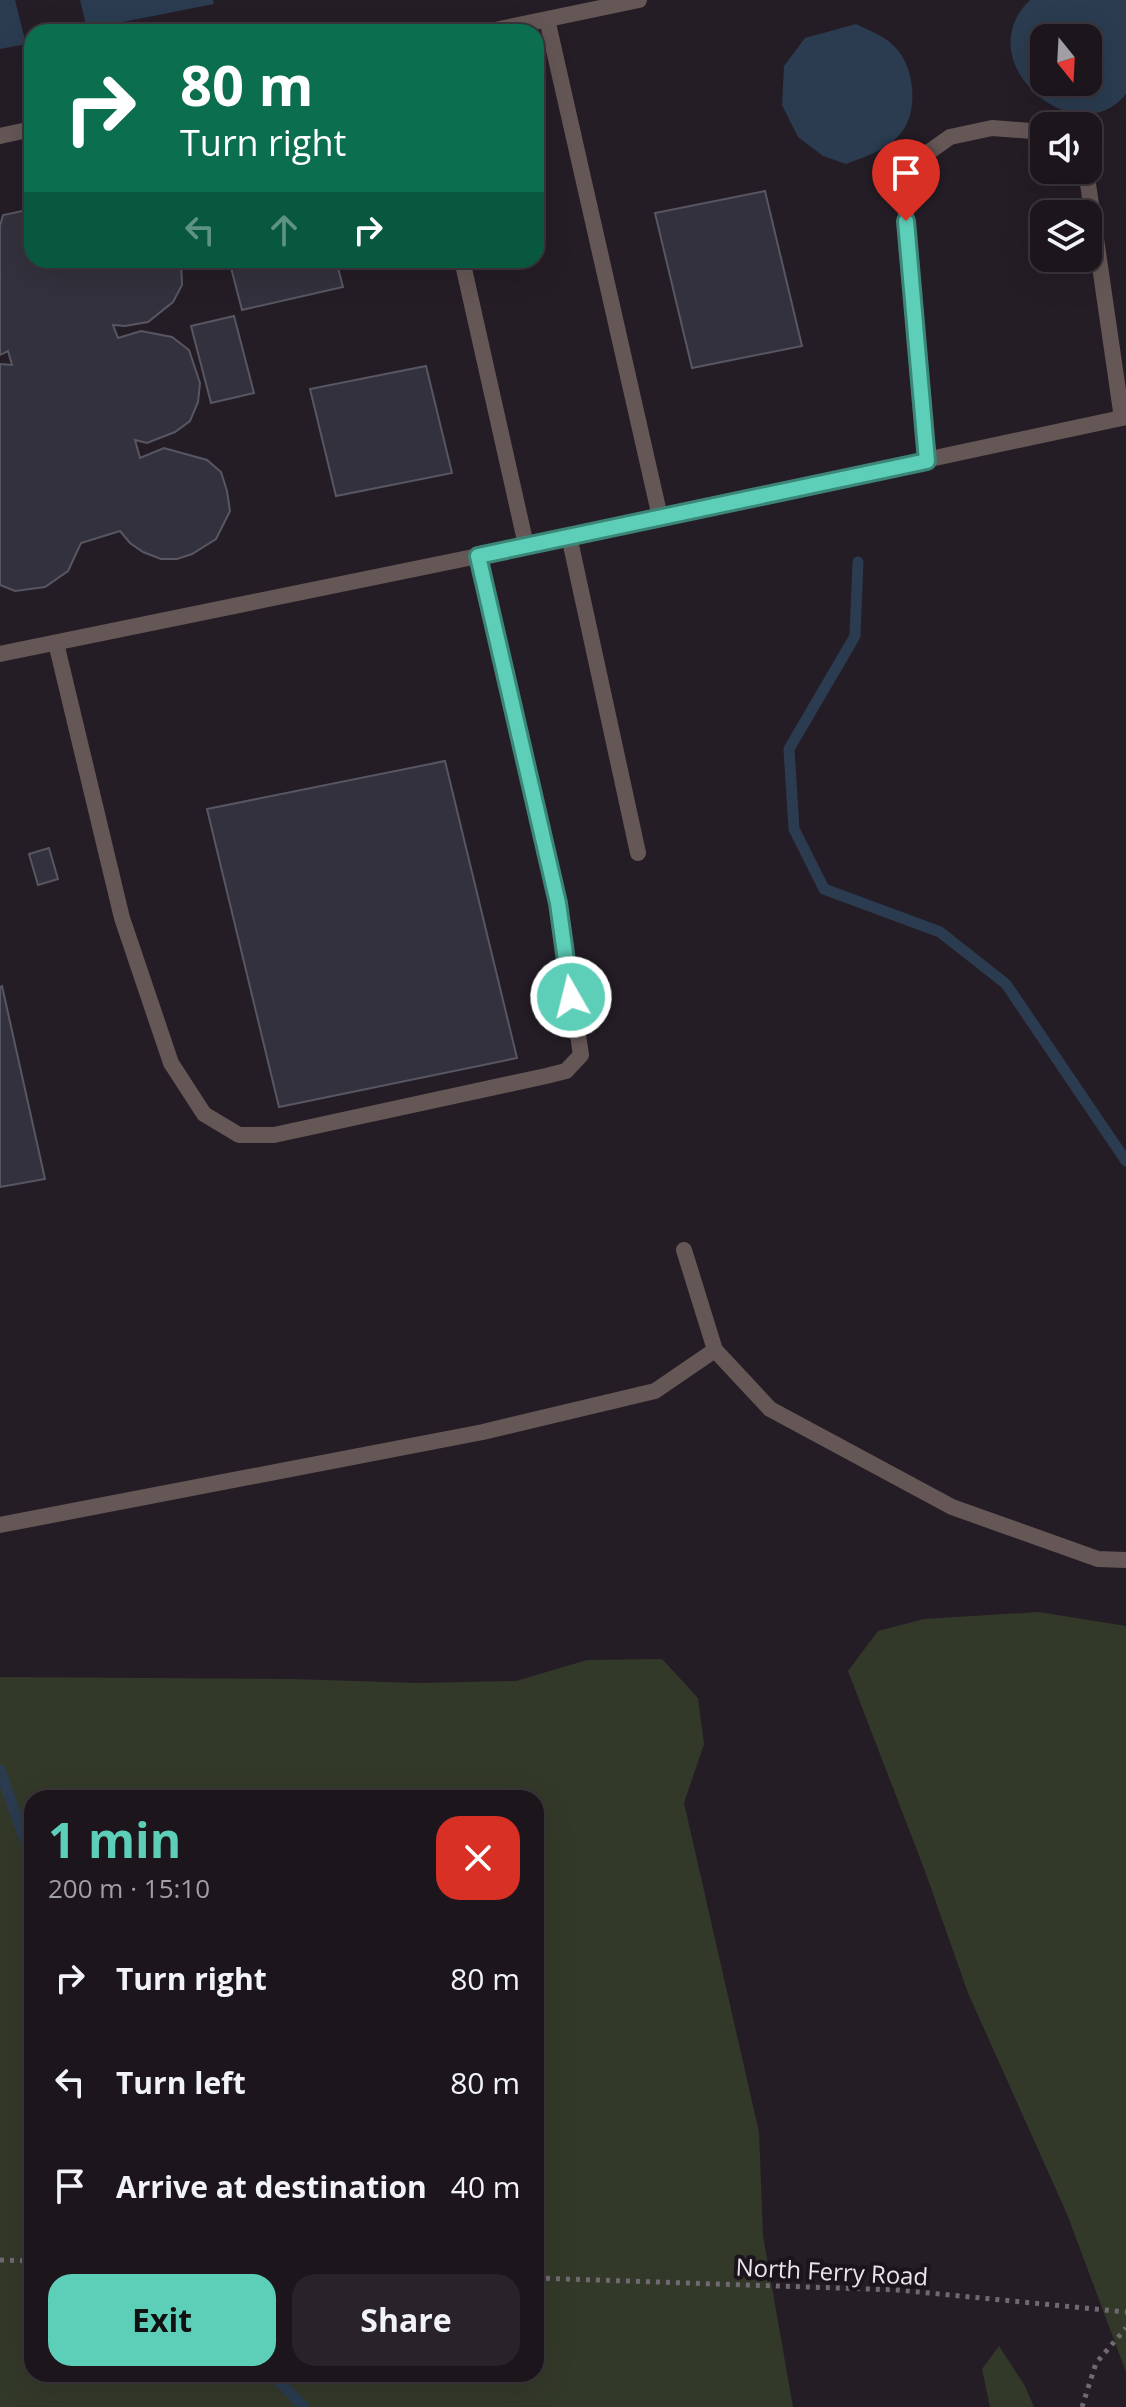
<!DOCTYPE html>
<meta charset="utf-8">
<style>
:root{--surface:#1c161c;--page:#292329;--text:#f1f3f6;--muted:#a09fa3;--line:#3a353b;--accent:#5dceb8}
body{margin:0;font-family:"Open Sans",sans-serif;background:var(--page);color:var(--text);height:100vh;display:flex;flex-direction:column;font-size:30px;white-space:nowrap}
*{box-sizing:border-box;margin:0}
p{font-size:26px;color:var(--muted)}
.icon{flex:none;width:44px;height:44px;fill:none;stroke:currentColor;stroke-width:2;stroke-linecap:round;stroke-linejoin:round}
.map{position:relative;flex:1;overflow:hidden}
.panel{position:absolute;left:24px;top:1790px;width:520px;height:592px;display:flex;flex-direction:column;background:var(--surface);border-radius:24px;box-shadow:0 8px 32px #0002,0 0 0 2px var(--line)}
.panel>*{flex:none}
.top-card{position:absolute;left:24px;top:24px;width:520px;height:244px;border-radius:24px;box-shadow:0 8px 32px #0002,0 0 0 2px var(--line);background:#0b6e4f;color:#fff;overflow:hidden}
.needle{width:52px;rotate:162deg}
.buttons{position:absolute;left:1030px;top:24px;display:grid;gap:16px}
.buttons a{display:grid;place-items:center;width:72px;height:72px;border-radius:16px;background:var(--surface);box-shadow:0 8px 32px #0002,0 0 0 2px var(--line);font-size:40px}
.pin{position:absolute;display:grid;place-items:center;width:68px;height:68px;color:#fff;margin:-82px -34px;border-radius:50% 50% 50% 0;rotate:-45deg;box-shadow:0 0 8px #0007}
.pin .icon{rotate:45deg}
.me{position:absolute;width:88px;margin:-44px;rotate:352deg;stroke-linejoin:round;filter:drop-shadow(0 0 6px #0008)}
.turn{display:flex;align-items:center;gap:28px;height:168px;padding:0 24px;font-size:36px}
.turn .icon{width:104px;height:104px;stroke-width:2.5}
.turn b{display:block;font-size:56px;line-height:68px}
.lanes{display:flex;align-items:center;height:76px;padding:0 24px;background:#0003;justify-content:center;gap:40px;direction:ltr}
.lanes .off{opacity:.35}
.round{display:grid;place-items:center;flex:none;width:84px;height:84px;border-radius:24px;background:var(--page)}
.overview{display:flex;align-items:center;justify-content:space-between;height:136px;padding:0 24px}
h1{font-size:48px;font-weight:700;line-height:60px;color:var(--accent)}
.cta{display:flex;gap:16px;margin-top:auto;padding:16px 24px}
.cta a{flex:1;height:92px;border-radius:24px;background:var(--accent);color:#111;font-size:32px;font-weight:700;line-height:92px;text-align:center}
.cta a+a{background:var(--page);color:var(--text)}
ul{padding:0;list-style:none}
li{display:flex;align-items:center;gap:24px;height:104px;padding:0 24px}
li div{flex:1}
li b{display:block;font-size:30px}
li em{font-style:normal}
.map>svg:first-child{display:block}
</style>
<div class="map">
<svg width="1126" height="2407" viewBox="0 0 1126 2407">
<rect width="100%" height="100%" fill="#251d26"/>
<path fill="#333929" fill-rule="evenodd" d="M1039 1612 1126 1626V2372L1067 2214 968 1993 925 1871 848 1671 878 1631 924 1619Z
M662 1659 698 1698 704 1744 684 1803 759 2132 763 2236 793 2407H0V1677L292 1679 418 1683 516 1681 587 1660ZM32 1798H536V2374H32Z
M999 2346 1025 2386 1034 2407H990L982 2369Z"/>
<path fill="#2b3c50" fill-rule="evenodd" d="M0 0H15L26 44 0 49Z
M80 0H213L214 4 87 29Z
M1030 0H1126V94C1076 156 966 61 1030 0ZM1044 38H1088V82H1044Z
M856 24C867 30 885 36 894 46 915 66 919 111 901 133 888 150 864 157 846 164L823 156 798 137 782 105 784 66 805 38Z"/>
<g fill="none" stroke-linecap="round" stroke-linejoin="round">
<path stroke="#2b3c50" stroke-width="11" d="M858 562 855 636 789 749 794 829 824 889 940 932 1006 984 1126 1161
M0 1770 32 1861
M272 2374 304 2407"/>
</g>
<path fill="#33313d" stroke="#575663" stroke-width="2" d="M765 191 802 346 692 368 655 213Z
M32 209V260H181L182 285 173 302 148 322 125 326 113 325 118 338 141 331 172 337 189 350 200 383 198 402 190 421 175 432 147 443 135 440 140 458 164 448 207 460 221 472 227 491 230 511 216 539 192 554 177 559H161L143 552 130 543 120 531 81 543 68 571 45 587 15 591 0 585V364L12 365 8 351 0 355V226L3 215Z
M229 260H336L343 287 242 310Z
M234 316 254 393 211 403 191 326Z
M426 366 452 473 336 496 310 389Z
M445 761 517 1058 279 1107 207 809Z
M49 848 58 879 38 885 29 854Z
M2 986 45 1179 0 1187V987Z"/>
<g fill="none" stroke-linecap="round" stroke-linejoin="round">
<path stroke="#706971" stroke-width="5" stroke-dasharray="4 6" stroke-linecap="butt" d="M0 2260 32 2261
M536 2278 898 2290 1126 2312
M1082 2407 1096 2363 1126 2328"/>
<path stroke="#655755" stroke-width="16" d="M547 19 660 517
M485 32 639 0
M0 136 32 129
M1086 170 1122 418
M462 260 526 545
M927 461 906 240V202L919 159 950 137 992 128 1044 132
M569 536 638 853
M56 643 122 918 171 1063 204 1114 239 1135H274L546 1076 566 1071 581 1055 558 903 478 556
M0 654 478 556 1126 417
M684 1250 715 1350 770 1409 952 1507 1098 1559 1126 1560
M0 1525 483 1432 655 1391 715 1350"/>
</g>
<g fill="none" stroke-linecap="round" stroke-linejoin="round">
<g stroke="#3c8678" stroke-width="20">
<path id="route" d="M571 997 558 903 478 556 927 461 906 221"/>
</g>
<use href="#route" stroke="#5dceb8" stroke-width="14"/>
</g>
<g text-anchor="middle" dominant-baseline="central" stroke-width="8" stroke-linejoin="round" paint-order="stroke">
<g font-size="24" fill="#e9e3ea" stroke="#1b141d">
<text transform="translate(832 2271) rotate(3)">North Ferry Road</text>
</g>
</g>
</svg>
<div class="buttons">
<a><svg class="needle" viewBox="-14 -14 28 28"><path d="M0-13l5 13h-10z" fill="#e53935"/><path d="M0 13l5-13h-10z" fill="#a09fa3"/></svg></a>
<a><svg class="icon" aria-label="sound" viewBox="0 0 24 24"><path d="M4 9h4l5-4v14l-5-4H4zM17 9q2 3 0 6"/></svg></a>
<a><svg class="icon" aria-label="layers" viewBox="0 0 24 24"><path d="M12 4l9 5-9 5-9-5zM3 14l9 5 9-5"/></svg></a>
</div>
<div class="pin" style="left:906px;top:221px;background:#d93025"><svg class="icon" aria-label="arrive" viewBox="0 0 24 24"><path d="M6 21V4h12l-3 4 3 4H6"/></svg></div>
<svg class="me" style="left:571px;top:997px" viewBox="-20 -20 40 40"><circle r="17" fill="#5dceb8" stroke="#fff" stroke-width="3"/><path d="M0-11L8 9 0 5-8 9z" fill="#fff"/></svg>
<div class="top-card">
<div class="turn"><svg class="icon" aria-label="right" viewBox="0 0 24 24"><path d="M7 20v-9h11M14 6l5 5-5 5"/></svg><div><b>80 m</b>Turn right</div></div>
<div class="lanes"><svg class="icon off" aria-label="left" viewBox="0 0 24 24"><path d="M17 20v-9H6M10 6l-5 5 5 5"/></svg><svg class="icon off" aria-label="ahead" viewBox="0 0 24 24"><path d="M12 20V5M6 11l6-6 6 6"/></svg><svg class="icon" aria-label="right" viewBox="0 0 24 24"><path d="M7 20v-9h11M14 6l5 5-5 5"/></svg></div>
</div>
<section class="panel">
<div class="overview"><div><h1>1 min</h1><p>200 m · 15:10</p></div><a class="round" style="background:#d93025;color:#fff"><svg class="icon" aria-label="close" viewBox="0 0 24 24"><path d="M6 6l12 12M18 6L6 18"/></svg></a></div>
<ul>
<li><svg class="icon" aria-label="right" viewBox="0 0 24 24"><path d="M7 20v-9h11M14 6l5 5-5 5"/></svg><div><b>Turn right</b></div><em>80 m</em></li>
<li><svg class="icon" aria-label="left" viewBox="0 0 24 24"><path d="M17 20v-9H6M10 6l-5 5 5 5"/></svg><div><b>Turn left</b></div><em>80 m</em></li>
<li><svg class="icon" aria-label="arrive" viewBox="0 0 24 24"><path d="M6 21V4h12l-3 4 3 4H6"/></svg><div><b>Arrive at destination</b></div><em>40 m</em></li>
</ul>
<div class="cta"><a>Exit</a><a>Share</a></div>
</section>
</div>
